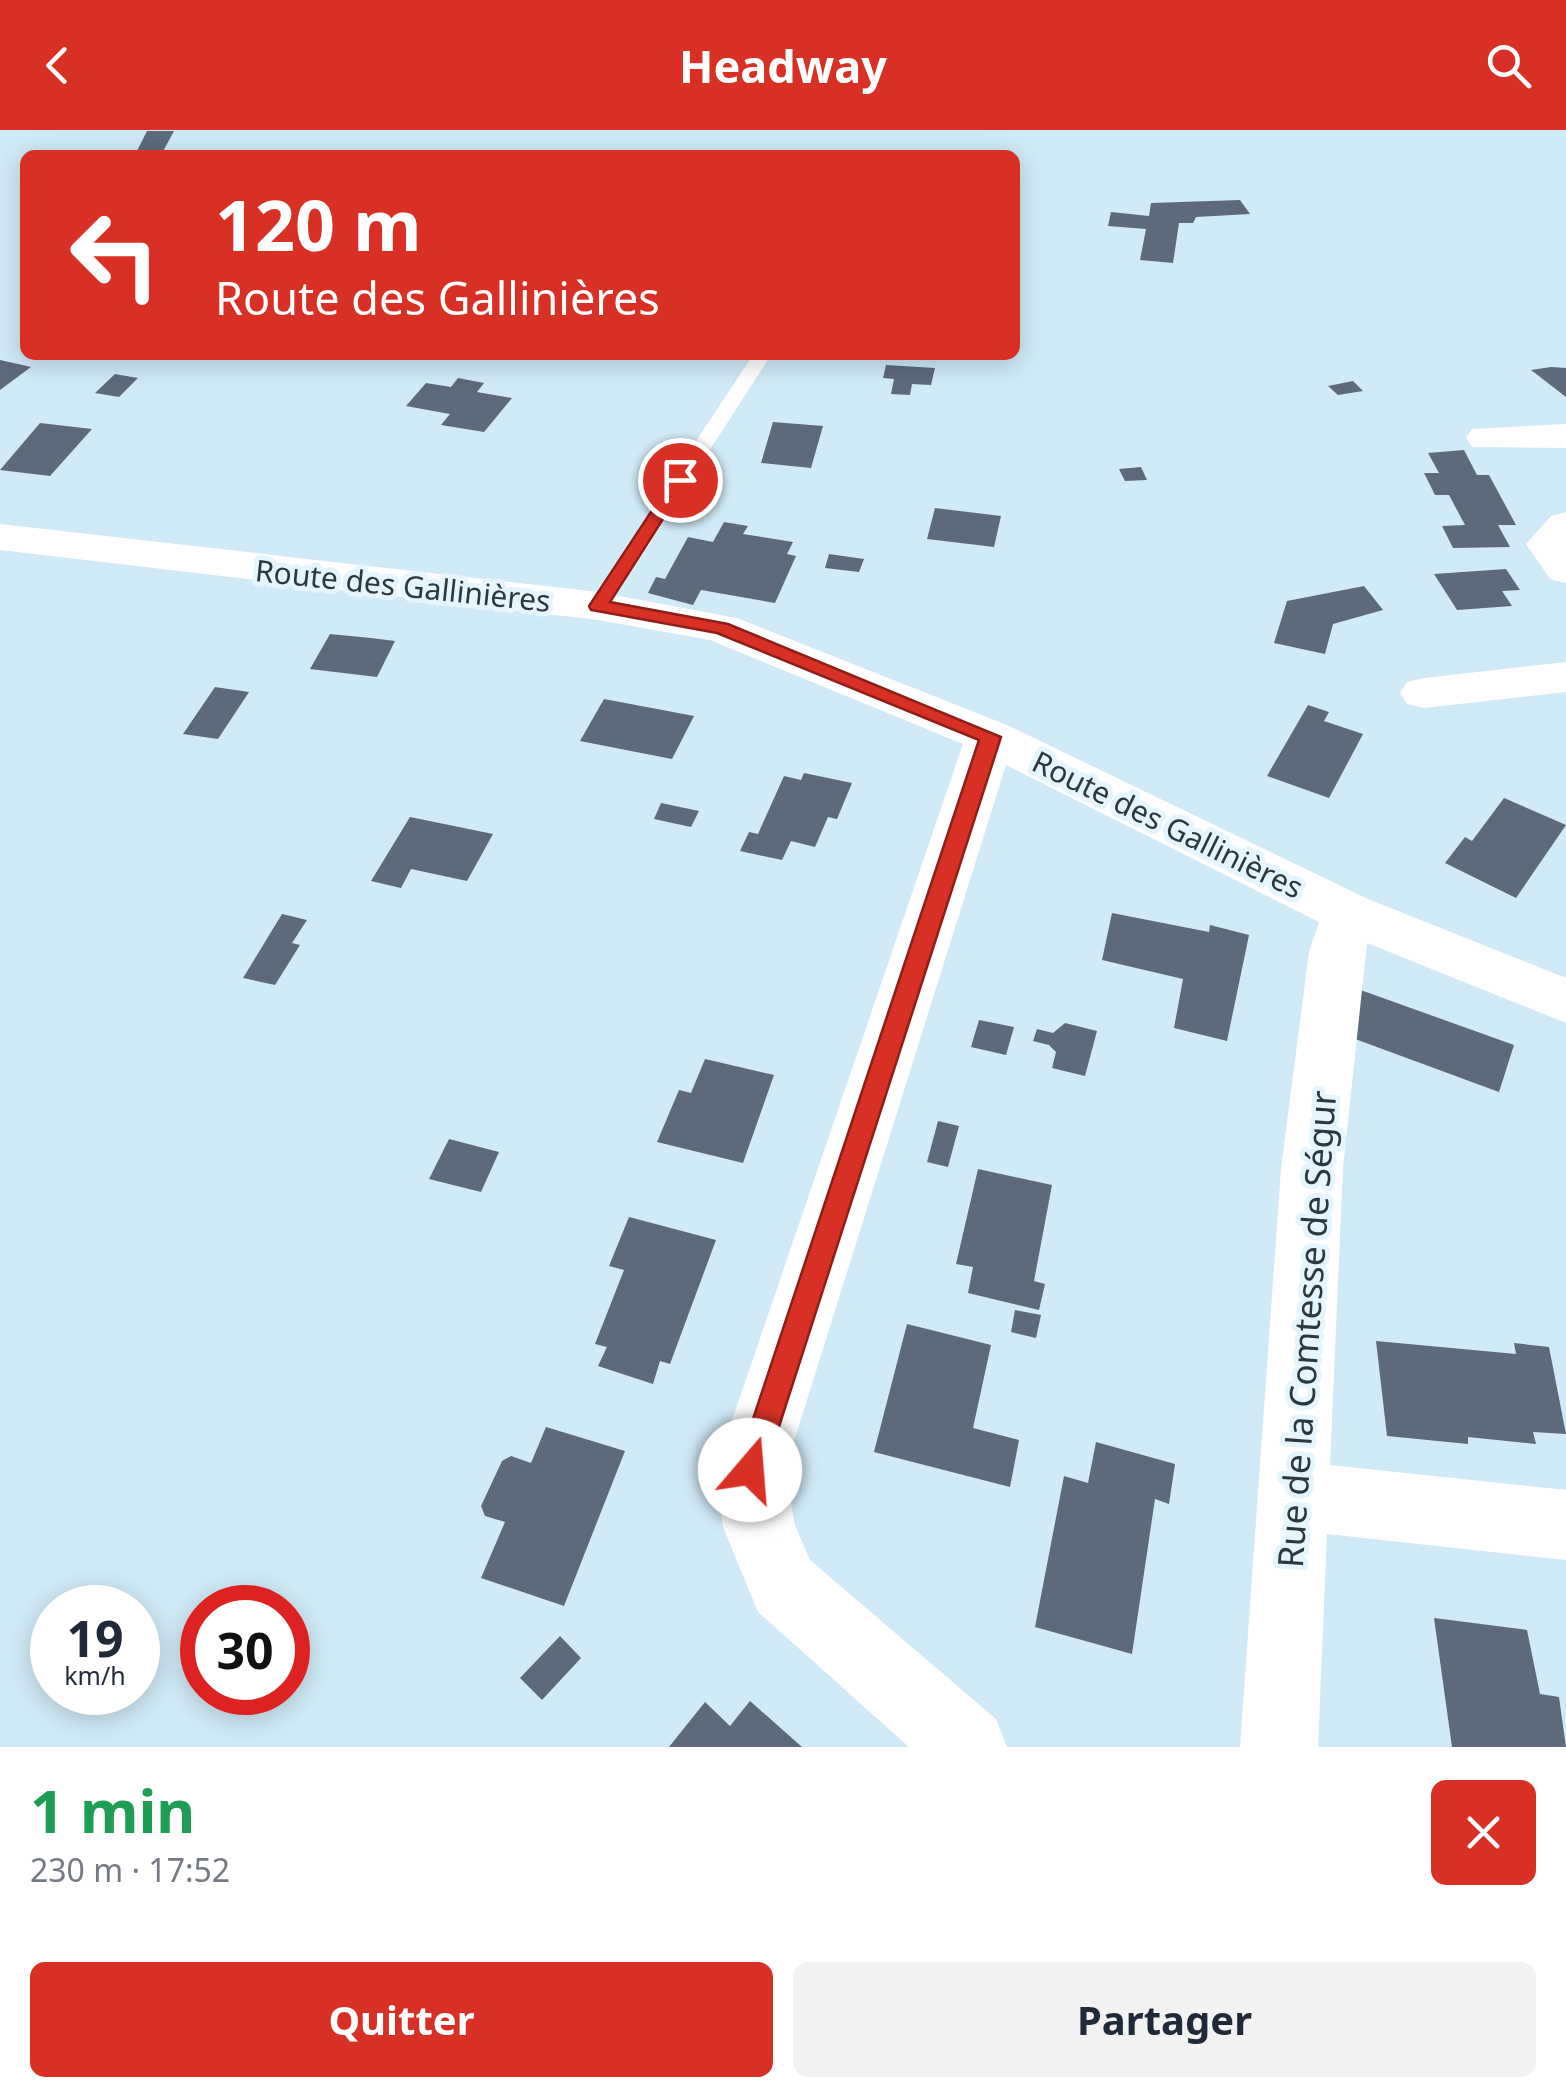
<!DOCTYPE html>
<html lang="fr">
<meta charset="utf-8">
<style>
:root{--surface:#fff;--page:#f2f2f3;--text:#1f2937;--muted:#747a83;--accent:#d93025}
body{margin:0;font-family:"Noto Sans",sans-serif;background:var(--page);color:var(--text);height:100vh;display:flex;flex-direction:column;font-size:38px;white-space:nowrap}
*{box-sizing:border-box;margin:0}
p{font-size:32px;color:var(--muted)}
.icon{flex:none;width:55px;height:55px;fill:none;stroke:currentColor;stroke-width:2;stroke-linecap:round;stroke-linejoin:round}
.map{position:relative;height:1617px;overflow:hidden}
.details{display:flex;flex-direction:column;background:var(--surface);flex:1}
.details>*{flex:none}
.hud{position:absolute;left:20px;top:20px;width:1000px;height:210px;border-radius:15px;box-shadow:0 5px 25px #0003;background:#d93025;color:#fff;overflow:hidden}
.speed{position:absolute;left:30px;top:1455px;display:flex;gap:20px;font-size:50px;font-weight:700;text-align:center}
.speed>*{display:grid;place-content:center;width:130px;height:130px;border-radius:50%;background:var(--surface);box-shadow:0 5px 25px #0003;line-height:1}
.speed small{font-size:25px;font-weight:400}
.speed .limit{border:15px solid #d22;background:#fff;color:#111}
.pin{position:absolute;display:grid;place-items:center;width:85px;height:85px;color:#fff;margin:-42px;border:5px solid #fff;border-radius:50%;box-shadow:0 2px 10px #0007}
.me{position:absolute;width:110px;margin:-55px;rotate:18deg;stroke-linejoin:round;filter:drop-shadow(0 0 8px #0008)}
.turn{display:flex;align-items:center;gap:35px;height:210px;padding:0 30px;font-size:45px}
.turn .icon{width:130px;height:130px;stroke-width:2.5}
.turn b{display:block;font-size:70px;line-height:85px}
.round{display:grid;place-items:center;flex:none;width:105px;height:105px;border-radius:15px;background:var(--page)}
.overview{display:flex;align-items:center;justify-content:space-between;height:170px;padding:0 30px}
h1{font-size:60px;font-weight:700;line-height:75px;color:#1e9e55}
.primary-button{display:flex;gap:20px;margin-top:auto;padding:20px 30px}
.primary-button a{flex:1;height:115px;border-radius:15px;background:var(--accent);color:#fff;font-size:40px;font-weight:700;line-height:115px;text-align:center}
.primary-button a+a{background:var(--page);color:var(--text)}
header{display:flex;justify-content:space-between;align-items:center;height:130px;padding:0 30px;background:var(--accent);color:#fff;font-size:45px;font-weight:700}
.map>svg:first-child{display:block}
</style>
<header><svg class="icon" aria-label="back" viewBox="0 0 24 24"><path d="M15 5l-7 7 7 7"/></svg>Headway<svg class="icon" aria-label="search" viewBox="0 0 24 24"><circle cx="10" cy="10" r="6"/><path d="M15 15l6 6"/></svg></header>
<div class="map">
<svg width="1566" height="1617" viewBox="0 0 1566 1617">
<rect width="100%" height="100%" fill="#d0eaf7"/>
<path fill="#5c6a7c" d="M147 1H174L161 25H135Z
M1240 70 1250 84 1196 87 1193 93H1179L1173 133 1140 130 1146 99 1108 96 1111 82 1149 86 1151 73Z
M0 230 31 237 0 260Z
M886 235 935 238 931 255 912 254 910 265 891 264 894 249 883 248Z
M1551 237 1566 238V267L1531 240Z
M115 244 138 248 119 267 95 263Z
M458 248 484 253 477 262 512 268 484 302 441 295 450 284 406 276 426 253 451 257Z
M1353 251 1363 261 1338 265 1328 256Z
M773 292 823 296 811 338 761 333Z
M40 293 92 299 50 346 0 340Z
M1464 320 1477 345H1489L1516 395H1498L1510 417 1453 418 1442 396 1465 395 1449 365H1435L1424 343H1439L1428 323Z
M1141 337 1147 350 1125 351 1119 339Z
M935 378 1001 386 994 417 927 409Z
M724 392 748 396 743 404 793 412 787 424 796 426 775 473 701 460 693 475 648 463 656 447 665 449 688 407 713 412Z
M829 424 864 429 859 442 825 438Z
M1506 439 1520 460 1502 461 1512 476 1457 480 1434 444Z
M1364 456 1383 480 1333 494 1325 524 1274 513 1287 471Z
M330 504 371 508 395 511 377 547 310 539Z
M215 557 249 562 218 609 183 604Z
M604 569 694 586 672 629 580 611Z
M1308 575 1329 582 1324 591 1363 604 1329 668 1267 646Z
M804 643 852 653 837 689 828 687 815 717 791 711 782 730 740 721 749 702 758 704 784 646 801 650Z
M1504 668 1566 695 1516 768 1445 733 1465 707 1472 711Z
M661 673 699 681 691 697 654 689Z
M410 687 493 704 467 751 411 739 401 758 371 751Z
M1112 783 1209 802 1210 795 1249 805 1227 911 1174 898 1183 849 1102 830Z
M282 784 307 790 292 813 300 815 275 855 243 848Z
M1355 858 1514 915 1499 962 1347 906Z
M979 890 1014 897 1006 925 971 917Z
M1065 893 1097 901 1085 946 1052 938 1056 922 1049 915 1033 911 1037 899 1053 903Z
M705 929 774 945 743 1033 657 1012 679 960 691 963Z
M938 991 959 996 948 1037 927 1032Z
M449 1009 499 1022 481 1062 429 1049Z
M978 1039 1052 1055 1034 1151 1045 1154 1039 1180 968 1163 973 1137 956 1134Z
M629 1087 716 1110 670 1234 660 1231 653 1254 598 1236 607 1217 595 1214 624 1140 609 1136Z
M1015 1180 1041 1185 1036 1208 1011 1202Z
M907 1194 991 1215 973 1298 1019 1310 1010 1357 874 1322Z
M1376 1211 1516 1224 1514 1213 1549 1217 1566 1304 1533 1302 1536 1314 1468 1307V1314L1387 1306Z
M546 1297 625 1321 564 1476 481 1448 505 1392 485 1386 481 1376 502 1331 511 1326 531 1333Z
M1096 1312 1175 1334 1169 1374 1155 1369 1132 1524 1035 1497 1064 1346 1088 1353Z
M1434 1488 1527 1500 1540 1564 1559 1567 1566 1617H1452Z
M560 1506 581 1528 542 1570 520 1548Z
M750 1571 802 1617H669L705 1572 730 1596Z"/>
<g fill="none" stroke-linecap="round" stroke-linejoin="round">
<path fill="#fff" fill-rule="evenodd" d="M753 225H771L606 481H590L587 476Z"/>
<path fill="#fff" fill-rule="evenodd" d="M1566 294V318L1472 317 1466 308 1472 299Z
M1566 382V453L1550 449 1526 414 1551 386Z
M0 394 598 462 737 488 1007 595 1368 769 1566 848V893L1367 813 1343 1038 1330 1335 1566 1360V1430L1327 1404 1318 1617H1240L1281 1038 1309 822 1319 792 1006 635 785 1340 795 1395 810 1430 996 1589 1007 1617H909L758 1482 723 1397 715 1340 963 614 710 510 598 490 0 420Z
M1566 532V562L1424 578 1407 574 1400 563 1407 552 1424 548Z"/>
</g>
<path fill="#d93025" stroke="#8d1f18" stroke-width="2.5" d="M680 345 688 350 610 472 728 494 1001 607 765 1340 761 1350 750 1354 740 1350 736 1340 979 610 717 503 591 480 589 476 674 347Z"/>
<g text-anchor="middle" dominant-baseline="central" stroke-width="10" stroke-linejoin="round" paint-order="stroke">
<g font-size="30" fill="#2d383d" stroke="#e5f5fd">
<text transform="translate(403 455) rotate(6)">Route des Gallinières</text>
<text transform="translate(1168 694) rotate(26)">Route des Gallinières</text>
</g>
<g font-size="35" fill="#2d383d" stroke="#e5f5fd">
<text transform="translate(1306 1199) rotate(-86)">Rue de la Comtesse de Ségur</text>
</g>
</g>
</svg>
<div class="speed"><div>19<small>km/h</small></div><div class="limit">30</div></div>
<div class="pin" style="left:680px;top:350px;background:#d93025"><svg class="icon" aria-label="arrive" viewBox="0 0 24 24"><path d="M6 21V4h12l-3 4 3 4H6"/></svg></div>
<svg class="me" style="left:750px;top:1340px" viewBox="-20 -20 40 40"><circle r="19" fill="#fff"/><path d="M0-13L10 11 0 6-10 11z" fill="#d93025"/></svg>
<div class="hud">
<div class="turn"><svg class="icon" aria-label="left" viewBox="0 0 24 24"><path d="M17 20v-9H6M10 6l-5 5 5 5"/></svg><div><b>120 m</b>Route des Gallinières</div></div>
</div>
</div>
<section class="details">
<div class="overview"><div><h1>1 min</h1><p>230 m · 17:52</p></div><a class="round" style="background:#d93025;color:#fff"><svg class="icon" aria-label="close" viewBox="0 0 24 24"><path d="M6 6l12 12M18 6L6 18"/></svg></a></div>
<div class="primary-button"><a>Quitter</a><a>Partager</a></div>
</section>
